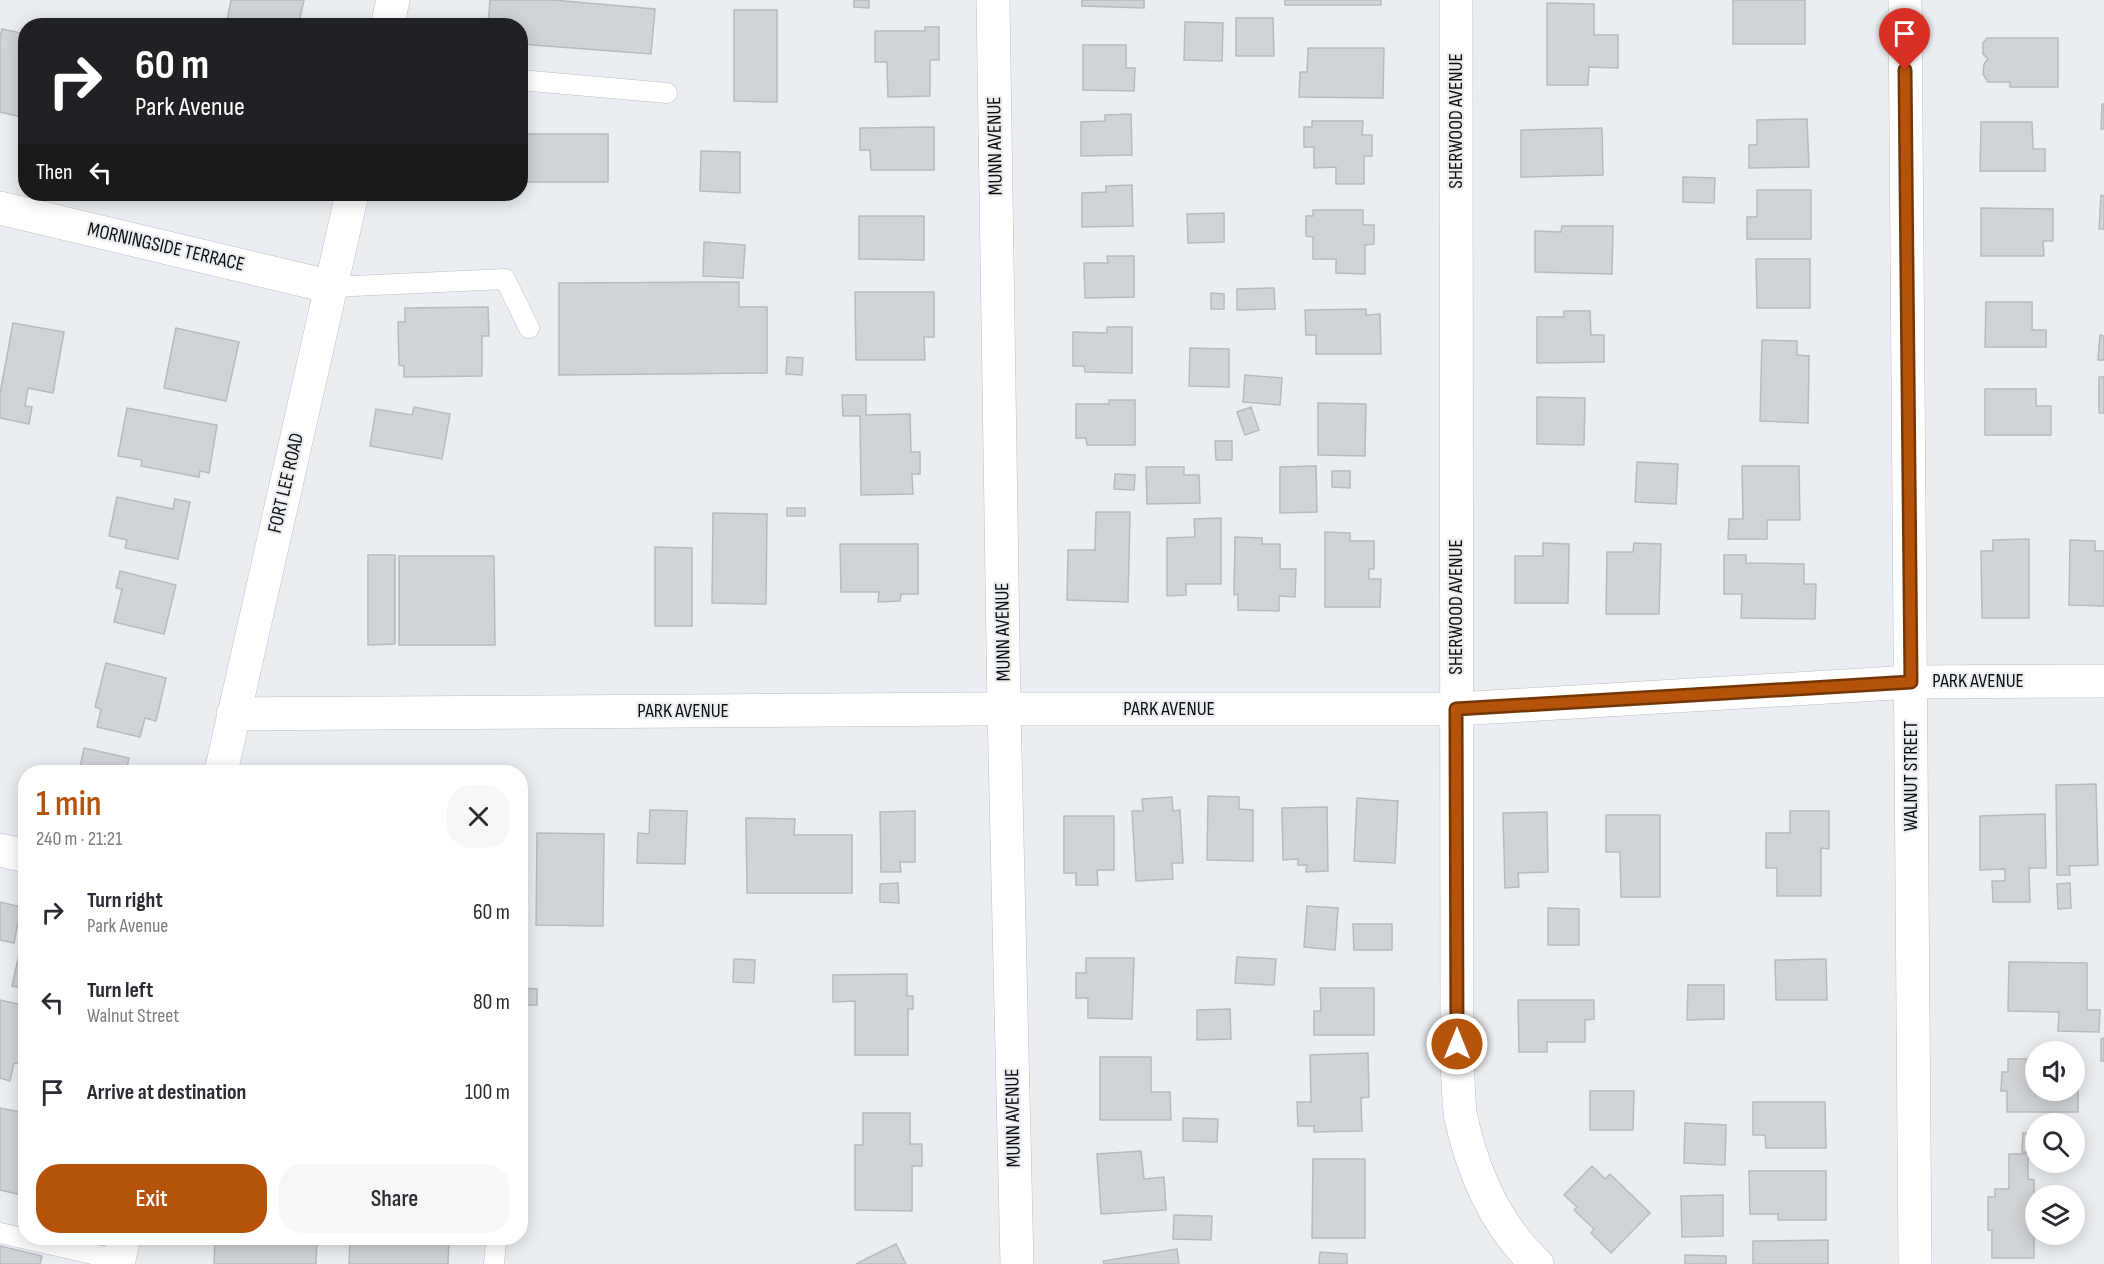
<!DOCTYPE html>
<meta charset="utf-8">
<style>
:root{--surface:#fff;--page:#f7f7f7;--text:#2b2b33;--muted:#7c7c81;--accent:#b45309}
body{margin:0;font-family:"Sofia Sans Condensed",sans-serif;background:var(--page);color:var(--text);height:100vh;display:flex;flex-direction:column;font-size:22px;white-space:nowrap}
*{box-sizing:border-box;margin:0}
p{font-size:20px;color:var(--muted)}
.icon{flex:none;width:33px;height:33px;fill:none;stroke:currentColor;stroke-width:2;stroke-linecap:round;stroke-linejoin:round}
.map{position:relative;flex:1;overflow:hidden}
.side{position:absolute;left:18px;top:765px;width:510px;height:480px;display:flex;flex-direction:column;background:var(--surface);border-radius:24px;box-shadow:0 3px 15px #0003}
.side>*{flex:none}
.hud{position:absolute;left:18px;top:18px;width:510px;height:183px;border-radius:24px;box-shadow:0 3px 15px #0003;background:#202124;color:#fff;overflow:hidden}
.controls{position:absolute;left:2025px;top:1041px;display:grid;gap:12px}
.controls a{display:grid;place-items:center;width:60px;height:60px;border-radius:50%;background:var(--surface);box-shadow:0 3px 15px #0003;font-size:30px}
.pin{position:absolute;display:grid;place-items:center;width:51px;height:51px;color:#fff;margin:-62px -26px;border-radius:50% 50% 50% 0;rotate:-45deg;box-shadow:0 0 6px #0007}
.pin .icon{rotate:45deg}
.me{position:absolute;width:66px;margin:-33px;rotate:0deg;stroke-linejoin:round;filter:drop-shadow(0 0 4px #0008)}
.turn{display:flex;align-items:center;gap:21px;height:126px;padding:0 18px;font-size:27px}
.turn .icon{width:78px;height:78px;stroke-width:2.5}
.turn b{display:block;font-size:42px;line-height:51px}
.then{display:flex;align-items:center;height:57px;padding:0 18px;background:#0003;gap:12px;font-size:22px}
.round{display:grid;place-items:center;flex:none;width:63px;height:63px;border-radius:24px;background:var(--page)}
.summary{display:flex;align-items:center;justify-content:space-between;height:102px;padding:0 18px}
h1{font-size:36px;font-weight:600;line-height:45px;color:var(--accent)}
.action{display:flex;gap:12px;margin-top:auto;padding:12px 18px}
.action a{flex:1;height:69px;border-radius:24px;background:var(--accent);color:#fff;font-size:24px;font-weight:600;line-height:69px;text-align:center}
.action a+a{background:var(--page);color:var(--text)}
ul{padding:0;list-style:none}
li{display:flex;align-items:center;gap:18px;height:90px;padding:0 18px}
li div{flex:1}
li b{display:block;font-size:22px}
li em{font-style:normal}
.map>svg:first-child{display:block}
</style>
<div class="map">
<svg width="2104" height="1264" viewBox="0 0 2104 1264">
<rect width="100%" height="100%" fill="#eaedf1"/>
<path fill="#d0d3d7" stroke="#b7babe" stroke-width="1.5" d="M231 0H304L298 26H226Z
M490 0H553L655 9 651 54 520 44V26H488Z
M854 0H869V8L854 7Z
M1082 0H1144V8L1082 6Z
M1285 0H1381V5H1285Z
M1733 0H1805V44H1733Z
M1547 3 1594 4V35H1618V68L1589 67 1588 85H1547Z
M734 10H777V102L734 101Z
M1236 18H1273L1274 56H1236Z
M1185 22 1223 23 1222 61 1184 60Z
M925 27H939V60H930V96L888 97 887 62H875V31H925Z
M2 29 26 34V118L0 112V38Z
M1987 38H2058V87H2010V82H1988L1983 74 1984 64 1988 59 1983 54V43Z
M1083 45H1126V68H1135L1134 91 1083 90Z
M1308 48H1384L1383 98 1299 97 1300 72H1307Z
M2102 104H2104V129H2101Z
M1131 114 1132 155 1081 156V122L1105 121V115Z
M1807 119 1809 167 1749 168V145H1757V120Z
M1312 121H1363L1362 135H1372V156H1364V184H1336V167L1314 168V147H1304V127H1312Z
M1981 122H2032L2033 149H2045V171H1980Z
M934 127V170H871L870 150H860V128Z
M1602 128 1603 175 1521 177V130Z
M520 134H608V182H520Z
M701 151 740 152V193L700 191Z
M1683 177 1715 178 1714 203 1683 202Z
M1132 185 1133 226 1082 227V193L1106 192V186Z
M1757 190H1811V239H1747V217H1757Z
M2101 195 2104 196V229H2099Z
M1981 208 2053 209V241H2043L2044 256H1981Z
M1313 210H1363V225H1374V244L1365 245V274L1336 273V259H1313V237L1306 236V216H1313Z
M1224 213V242L1188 243 1187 214Z
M859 216H924V260L859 259Z
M1562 226H1613L1612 274 1535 272V231L1561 232Z
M704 242 745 245 743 278 703 276Z
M1107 256H1134V297L1085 298 1084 263H1108Z
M1756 259H1810V308H1757Z
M739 282V307H767V373L559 375V283Z
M1274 288 1275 309 1237 310V289Z
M855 292H934V337H924L925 360H856Z
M1211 293 1224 294V309H1211Z
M1986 302H2032V330H2046V347H1985Z
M488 307 489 336H482V376L404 377V366L399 365 398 322H405V308Z
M1366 309V315L1380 314 1381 354H1316V335H1306L1305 310Z
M1564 311H1590L1591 335H1604V362L1537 363V317H1564Z
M13 323 64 332 53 393 28 388 25 406 32 407 29 424 0 418V394Z
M1107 327H1132V373L1085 372 1084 366H1073V332L1107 333Z
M176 328 239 342 226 401 164 388Z
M2100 335 2104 336V360H2098Z
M1762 340 1797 341V355L1809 356 1808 423 1760 421Z
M1190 348 1229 349V387L1189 386Z
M787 357 803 358 802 375 786 374Z
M1245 375 1282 378 1280 405 1243 402Z
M2099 377H2104V413H2099Z
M1985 389H2036V406H2051V435H1985Z
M842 395H866V415L910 414 911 452H920V474H912L913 494 861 495 860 416H843Z
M1537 397 1585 398 1584 445 1537 444Z
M1109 400H1135V445H1087L1086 438H1076V404H1109Z
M1318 403 1366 404 1365 456 1318 455Z
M414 407 450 414 442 459 370 446 376 409 412 415Z
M1251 407 1259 430 1245 435 1237 412Z
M127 408 217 425 209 473 200 471 199 477 141 466 142 460 118 456Z
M1215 441H1232V460H1216Z
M1637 462 1678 464 1676 504 1635 502Z
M1316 466 1317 512 1280 513V467Z
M1742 466H1799L1800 520H1767V539H1728L1729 519H1743Z
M1146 467H1184V475H1199L1200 503 1147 504Z
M1332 471H1350V488L1332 487Z
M1115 474 1135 475 1134 490 1114 489Z
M117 497 173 509 175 499 190 502 178 559 125 548 127 540 109 536Z
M787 508H805V516H787Z
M1096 512H1130L1128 602 1067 600 1068 550H1095Z
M713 513 767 514 766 604 712 603Z
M1221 518V584H1186V595L1167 596V538L1195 537 1194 519Z
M1325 532 1350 533V541H1374V569H1369V579H1381L1380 607H1325Z
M1235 537 1262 538V544H1280V569H1296L1295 597 1279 596V611L1238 610V594L1234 595Z
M2029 539V618H1982L1981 551H1993V540Z
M2070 540 2095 541V551H2104V606L2069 605Z
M1543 543 1569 544 1568 603H1515V556H1543Z
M1634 543 1661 544 1659 614H1606L1607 552H1633Z
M840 544H918V594H901L900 601 878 602 879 592H841Z
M655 547 692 548V626H655Z
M368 555H395V644L368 645Z
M1724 555H1746V563L1804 564V584H1816L1815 619 1741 618 1742 594H1724Z
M399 556H494L495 645H399Z
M120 571 176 585 164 634 114 622 122 589 116 588Z
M106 663 166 678 156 721 145 718 140 737 97 727 101 709 95 707Z
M84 748 129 758 126 772H79Z
M2096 784 2098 865 2069 866 2070 875H2057L2056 785Z
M1208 796 1239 797V809L1253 810V861L1207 860Z
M1172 797 1173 811 1180 810 1183 863H1172L1173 879 1136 881 1132 811H1143L1142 799Z
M1357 798 1398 801 1395 863 1354 861Z
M1327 807 1328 871 1306 872 1307 865H1298V859L1283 860 1282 808Z
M650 810 687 811 685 864 637 863 638 833 649 834Z
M915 811V862H900L901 872H881L880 812Z
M1790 811H1829V849L1821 848V896H1777V868H1766V833H1790Z
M1547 812 1548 872 1518 873 1519 887 1505 888 1503 813Z
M2045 814 2046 868H2029L2030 902H1993L1992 881H2005V869L1980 870V816Z
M1606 815H1660V897H1621L1620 852H1606Z
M1064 816H1114V870H1097L1098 885H1076V873H1064Z
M746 818 795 819 794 835H852V893H747Z
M537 833 604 834 603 926 536 925Z
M898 883 899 903 880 902V884Z
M2070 883 2071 908 2058 909 2057 884Z
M0 902 21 907 14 943 0 940Z
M1307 906 1338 908 1335 950 1304 947Z
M1548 908 1579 909V945H1548Z
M26 924V989L12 986Z
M1353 924H1392V950H1354Z
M1237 957 1276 959 1274 985 1235 983Z
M1086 958H1134L1132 1019 1088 1018V998H1076V973H1086Z
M734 959 755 960 754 983 733 982Z
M1826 959 1827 1000H1776L1775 960Z
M2009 962 2087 963V1010H2100L2099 1032 2058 1031 2059 1012 2008 1011Z
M907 974V996H913V1009H908V1055H855V1001L833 1002V975Z
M1688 985H1724V1019L1687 1020Z
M520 988 537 989V1005H520Z
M1320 988H1374V1035H1314V1011H1321Z
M25 990 26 1065 14 1063 10 1081 0 1078V1000L22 1005Z
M1518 1000H1594V1019L1585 1020V1042H1547V1052H1519Z
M1230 1009 1231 1039 1197 1040V1010Z
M2104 1038V1061H2101V1039Z
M1368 1053 1369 1097 1361 1098 1362 1131 1314 1132V1126H1298L1297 1102H1311L1310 1055Z
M1100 1057H1151V1092H1170L1171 1120H1100Z
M2008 1059H2036V1090H2074V1059H2078V1112H2007V1091H2001L2002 1072H2008Z
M1590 1091H1634L1633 1130H1590Z
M1753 1102H1825L1826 1148H1766L1765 1135H1753Z
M0 1108 26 1113V1196L0 1190Z
M863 1113H910V1144H922V1166H912V1211L855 1210V1145H863Z
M1183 1118 1218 1119 1217 1142 1183 1141Z
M1685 1123 1726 1125 1725 1165 1684 1163Z
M2023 1133 2036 1134V1153L2022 1152Z
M1141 1151 1144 1179 1164 1177 1166 1210 1101 1214 1097 1154Z
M2009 1154H2028V1179L2034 1180V1258H1992V1230H1988V1197H1995V1189H2009Z
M1313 1159H1365V1238H1312Z
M1592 1166 1605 1179 1610 1174 1650 1213 1611 1253 1591 1233 1594 1229 1574 1210 1577 1207 1564 1195Z
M1749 1171H1826V1220H1778V1214H1750Z
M1723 1195V1236L1682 1237 1681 1196Z
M1174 1215 1212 1216 1211 1240 1173 1239Z
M215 1238H317L316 1264H214Z
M350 1238H449L448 1264H349Z
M1828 1240V1264H1753V1241Z
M896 1244 906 1264H856Z
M0 1246 42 1256 40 1264H0Z
M1177 1249 1179 1264H1104L1103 1261Z
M1320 1252 1347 1254V1264H1319Z
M1685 1255 1726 1256V1264H1685Z"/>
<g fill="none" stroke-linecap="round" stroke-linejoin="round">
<g stroke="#bbbec2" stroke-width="21">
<path id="service" d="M520 80 667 93
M332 287 505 279 529 328
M0 1233 119 1260
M494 1264 496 1242"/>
</g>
<g stroke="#bbbec2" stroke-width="34">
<path id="minor" d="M993 0 1004 709 1017 1264
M1456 0 1457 1067C1459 1084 1458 1102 1461 1118 1473 1172 1496 1226 1537 1264
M1905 0 1915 1264
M387 26 393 0
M0 208 332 287
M233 714 973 709H1457L1911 682 2104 681
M221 772 352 194
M0 850 26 856
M118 1264 124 1238"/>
</g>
<use href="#service" stroke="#fff" stroke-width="20"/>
<use href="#minor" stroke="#fff" stroke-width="33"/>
</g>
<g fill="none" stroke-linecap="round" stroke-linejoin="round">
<g stroke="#753606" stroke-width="15">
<path id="route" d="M1457 1044 1456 709 1911 682 1905 70"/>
</g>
<use href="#route" stroke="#b45309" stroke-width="10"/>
</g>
<g text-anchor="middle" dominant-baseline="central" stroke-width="4.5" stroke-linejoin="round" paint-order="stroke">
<g font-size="20" fill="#0f1011" stroke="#eaedf1">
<text transform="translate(1456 121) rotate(-90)">SHERWOOD AVENUE</text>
<text transform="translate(995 146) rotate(-91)">MUNN AVENUE</text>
<text transform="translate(166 247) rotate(13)">MORNINGSIDE TERRACE</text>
<text transform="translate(286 483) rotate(-77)">FORT LEE ROAD</text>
<text transform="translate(1456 607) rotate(-90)">SHERWOOD AVENUE</text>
<text transform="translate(1003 632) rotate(-91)">MUNN AVENUE</text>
<text x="1978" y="681">PARK AVENUE</text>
<text x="1169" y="709">PARK AVENUE</text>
<text x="683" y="711">PARK AVENUE</text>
<text transform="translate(1911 776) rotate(-90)">WALNUT STREET</text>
<text transform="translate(1013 1118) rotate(-91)">MUNN AVENUE</text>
</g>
</g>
</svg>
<div class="controls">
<a><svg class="icon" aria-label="sound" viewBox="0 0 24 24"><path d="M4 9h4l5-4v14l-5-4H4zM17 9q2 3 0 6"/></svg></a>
<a><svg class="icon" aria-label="search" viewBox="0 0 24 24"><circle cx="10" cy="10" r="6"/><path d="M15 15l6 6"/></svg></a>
<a><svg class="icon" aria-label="layers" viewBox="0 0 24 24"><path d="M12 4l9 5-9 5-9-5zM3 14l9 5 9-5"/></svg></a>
</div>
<div class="pin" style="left:1905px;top:70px;background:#d93025"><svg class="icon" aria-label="arrive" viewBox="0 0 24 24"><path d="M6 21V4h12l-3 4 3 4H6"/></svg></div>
<svg class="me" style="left:1457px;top:1044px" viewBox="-20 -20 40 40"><circle r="17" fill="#b45309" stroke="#fff" stroke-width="3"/><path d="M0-11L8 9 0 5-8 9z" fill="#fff"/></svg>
<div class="hud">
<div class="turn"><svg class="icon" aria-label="right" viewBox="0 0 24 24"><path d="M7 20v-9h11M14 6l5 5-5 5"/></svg><div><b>60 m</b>Park Avenue</div></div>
<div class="then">Then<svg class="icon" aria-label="left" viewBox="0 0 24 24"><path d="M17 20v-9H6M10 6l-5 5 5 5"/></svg></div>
</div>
<section class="side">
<div class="summary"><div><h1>1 min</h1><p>240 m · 21:21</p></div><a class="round"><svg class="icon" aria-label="close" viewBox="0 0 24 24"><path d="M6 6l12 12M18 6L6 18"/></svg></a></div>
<ul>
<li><svg class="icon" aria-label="right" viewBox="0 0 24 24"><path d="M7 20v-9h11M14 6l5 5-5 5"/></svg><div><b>Turn right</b><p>Park Avenue</p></div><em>60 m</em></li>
<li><svg class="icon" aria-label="left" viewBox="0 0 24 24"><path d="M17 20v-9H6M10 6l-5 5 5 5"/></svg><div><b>Turn left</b><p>Walnut Street</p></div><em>80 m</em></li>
<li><svg class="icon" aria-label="arrive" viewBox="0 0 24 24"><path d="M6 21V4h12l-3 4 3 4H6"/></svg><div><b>Arrive at destination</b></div><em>100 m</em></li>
</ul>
<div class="action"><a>Exit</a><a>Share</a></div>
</section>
</div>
